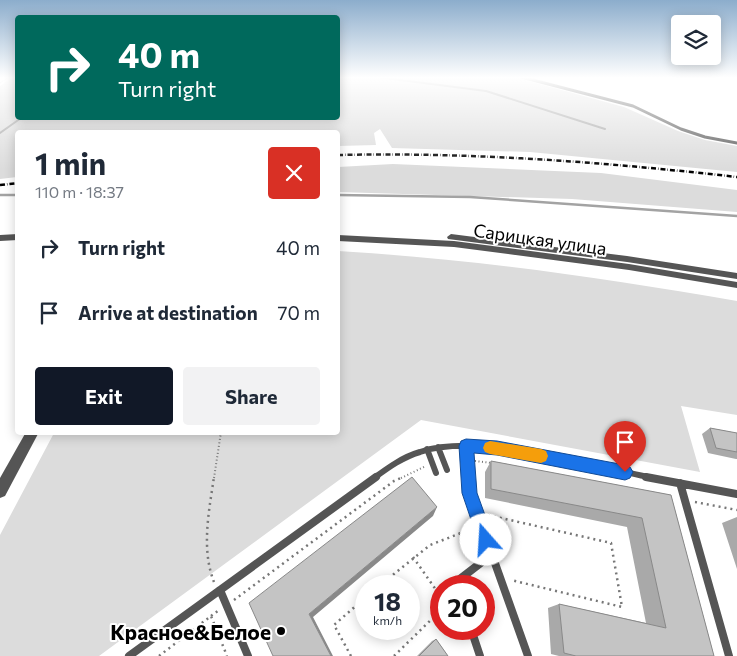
<!DOCTYPE html>
<meta charset="utf-8">
<style>
:root{--surface:#fff;--page:#f2f2f3;--text:#1f2937;--muted:#747a83;--accent:#111827}
body{margin:0;font-family:Commissioner,sans-serif;background:var(--page);color:var(--text);height:100vh;display:flex;flex-direction:column;font-size:19px;white-space:nowrap}
*{box-sizing:border-box;margin:0}
p{font-size:16px;color:var(--muted)}
.icon{flex:none;width:28px;height:28px;fill:none;stroke:currentColor;stroke-width:2;stroke-linecap:round;stroke-linejoin:round}
.map{position:relative;flex:1;overflow:hidden}
.drawer{position:absolute;left:15px;top:130px;width:325px;height:305px;display:flex;flex-direction:column;background:var(--surface);border-radius:5px;box-shadow:0 2px 12px #0003}
.drawer>*{flex:none}
.top-card{position:absolute;left:15px;top:15px;width:325px;height:105px;border-radius:5px;box-shadow:0 2px 12px #0003;background:#00695c;color:#fff;overflow:hidden}
.tools{position:absolute;left:671px;top:15px;display:grid;gap:10px}
.tools a{display:grid;place-items:center;width:50px;height:50px;border-radius:5px;background:var(--surface);box-shadow:0 2px 12px #0003;font-size:25px}
.speed{position:absolute;left:355px;top:575px;display:flex;gap:10px;font-size:25px;font-weight:700;text-align:center}
.speed>*{display:grid;place-content:center;width:65px;height:65px;border-radius:50%;background:var(--surface);box-shadow:0 2px 12px #0003;line-height:1}
.speed small{font-size:12px;font-weight:400}
.speed .limit{border:8px solid #d22;background:#fff;color:#111}
.pin{position:absolute;display:grid;place-items:center;width:42px;height:42px;color:#fff;margin:-51px -21px;border-radius:50% 50% 50% 0;rotate:-45deg;box-shadow:0 0 5px #0007}
.pin .icon{rotate:45deg}
.me{position:absolute;width:55px;margin:-28px;rotate:341deg;stroke-linejoin:round;filter:drop-shadow(0 0 4px #0008)}
.turn{display:flex;align-items:center;gap:18px;height:105px;padding:0 20px;font-size:22px}
.turn .icon{width:65px;height:65px;stroke-width:2.5}
.turn b{display:block;font-size:35px;line-height:42px}
.round{display:grid;place-items:center;flex:none;width:52px;height:52px;border-radius:5px;background:var(--page)}
.summary{display:flex;align-items:center;justify-content:space-between;height:85px;padding:0 20px}
h1{font-size:30px;font-weight:700;line-height:38px}
.button{display:flex;gap:10px;margin-top:auto;padding:10px 20px}
.button a{flex:1;height:58px;border-radius:5px;background:var(--accent);color:#fff;font-size:20px;font-weight:700;line-height:58px;text-align:center}
.button a+a{background:var(--page);color:var(--text)}
ul{padding:0;list-style:none}
li{display:flex;align-items:center;gap:15px;height:65px;padding:0 20px}
li div{flex:1}
li b{display:block;font-size:19px}
li em{font-style:normal}
.map>svg:first-child{display:block}
</style>
<div class="map">
<svg width="737" height="656" viewBox="0 0 737 656">
<rect width="100%" height="100%" fill="#fff"/>
<path fill="#dcdcdc" d="M13 77H17L18 118H338V77H514L624 107 678 131 705 140 737 146V172L530 152 392 148 380 129 374 133 376 145 338 146V132H18L17 177 0 179V86Z
M393 164 601 173 737 190V212L572 199 338 192V167Z
M338 251C473 259 603 278 737 301V415L681 406 700 472 421 420 99 656H0V535L54 433 338 432Z"/>
<g fill="none" stroke-linecap="round" stroke-linejoin="round">
<path stroke="#a3a3a3" stroke-width="2" d="M377 77 486 91 605 129
M0 133 21 118"/>
<path stroke="#a3a3a3" stroke-width="2.5" d="M0 195H18
M338 195 470 197 737 216"/>
<path stroke="#777" stroke-width="1" stroke-dasharray="0.5 1" stroke-linecap="butt" d="M0 83 9 77"/>
<path stroke="#777" stroke-width="2" stroke-dasharray="1 2.5" stroke-linecap="butt" d="M475 461 492 463
M214 478 221 432
M401 478 424 467"/>
<path stroke="#777" stroke-width="2.5" stroke-dasharray="2 4" stroke-linecap="butt" d="M695 502 737 510
M488 515 611 543 622 607 511 580
M413 557 441 597
M214 582C201 549 209 511 214 477
M379 586 430 545 474 528
M234 600 394 481 403 477
M211 616 219 610
M159 656 211 616 227 656
M351 656 334 625 366 597
M394 656 441 610"/>
<path stroke="#555" stroke-width="3" d="M521 77 633 106 681 129 705 137 737 143"/>
<path stroke="#555" stroke-width="6" d="M466 446 469 478
M438 447 447 470
M427 449 436 473
M374 478C389 467 403 457 420 452 479 432 591 466 653 478"/>
<path stroke="#555" stroke-width="8" d="M469 477 470 493 528 656
M646 477 737 494
M680 483 729 656
M458 586 456 582 491 555
M220 590 248 656
M471 629 480 656
M129 656 376 477"/>
<path fill="#555" fill-rule="evenodd" d="M26 432H39L5 496 0 498V478Z"/>
<path fill="#555" fill-rule="evenodd" d="M18 234V240L0 241V235Z
M451 234 627 256 737 273V279L627 262 448 239 447 237Z
M338 235 454 241 629 264 737 282V288L629 270 454 247 338 241Z"/>
<path stroke="#000" stroke-width="2.5" stroke-dasharray="5 2 0.5 2" stroke-linecap="butt" d="M338 155C472 152 604 162 737 177
M0 185 18 183"/>
</g>
<path fill="#a9a9a9" d="M710 428 737 433V459H736L708 453 702 434Z
M624 437 639 450 636 452 623 450 621 440Z
M491 461 671 495 714 656H559L551 654 548 608 559 604 646 623 627 527 485 498V472Z
M737 517V569L722 523Z
M436 639 448 656H417L432 641Z"/>
<path fill="#898989" d="M437 507 433 516 313 617 333 656H331L309 614Z"/>
<path fill="#c4c4c4" stroke="#898989" d="M710 428 737 433V452L716 448Z
M624 437 637 439 639 450 626 447Z
M491 461 671 495 714 656H576L564 653 559 604 666 628 642 518 491 489Z
M412 477 437 507 309 614 331 656H273L249 603Z
M436 639 448 656H419Z"/>
<linearGradient id="sky" x2="0" y2="1"><stop stop-color="#8cadcc"/><stop offset="0.46" stop-color="#fff"/><stop offset="1" stop-color="#fff" stop-opacity="0"/></linearGradient>
<rect width="737" height="169" fill="url(#sky)"/>
<path fill="#1a73e8" stroke="#114b97" d="M466 439 497 441 625 465 630 467 633 472 630 478 625 480 497 455 474 453 477 493 494 540 492 546 486 549 480 546 462 493 459 446 461 441Z"/>
<path fill="#f59e0b" d="M490 441 541 449 546 451 548 456 546 461 541 463 490 454 485 452 483 448 485 443Z"/>
<circle fill="#000" stroke="#fff" stroke-width="2" cx="281" cy="631" r="5"/>
<g text-anchor="middle" dominant-baseline="central" stroke-width="4" stroke-linejoin="round" paint-order="stroke">
<g font-size="18" fill="#000" stroke="#fff">
<text transform="translate(540 239) rotate(8)">Сарицкая улица</text>
</g>
<g font-size="21" font-weight="bold" fill="#000" stroke="#fff" text-anchor="end">
<text x="271" y="631">Красное&amp;Белое</text>
</g>
</g>
</svg>
<div class="tools">
<a><svg class="icon" aria-label="layers" viewBox="0 0 24 24"><path d="M12 4l9 5-9 5-9-5zM3 14l9 5 9-5"/></svg></a>
</div>
<div class="speed"><div>18<small>km/h</small></div><div class="limit">20</div></div>
<div class="pin" style="left:625px;top:472px;background:#d93025"><svg class="icon" aria-label="arrive" viewBox="0 0 24 24"><path d="M6 21V4h12l-3 4 3 4H6"/></svg></div>
<svg class="me" style="left:486px;top:540px" viewBox="-20 -20 40 40"><circle r="19" fill="#fff"/><path d="M0-13L10 11 0 6-10 11z" fill="#1a73e8"/></svg>
<div class="top-card">
<div class="turn"><svg class="icon" aria-label="right" viewBox="0 0 24 24"><path d="M7 20v-9h11M14 6l5 5-5 5"/></svg><div><b>40 m</b>Turn right</div></div>
</div>
<section class="drawer">
<div class="summary"><div><h1>1 min</h1><p>110 m · 18:37</p></div><a class="round" style="background:#d93025;color:#fff"><svg class="icon" aria-label="close" viewBox="0 0 24 24"><path d="M6 6l12 12M18 6L6 18"/></svg></a></div>
<ul>
<li><svg class="icon" aria-label="right" viewBox="0 0 24 24"><path d="M7 20v-9h11M14 6l5 5-5 5"/></svg><div><b>Turn right</b></div><em>40 m</em></li>
<li><svg class="icon" aria-label="arrive" viewBox="0 0 24 24"><path d="M6 21V4h12l-3 4 3 4H6"/></svg><div><b>Arrive at destination</b></div><em>70 m</em></li>
</ul>
<div class="button"><a>Exit</a><a>Share</a></div>
</section>
</div>
